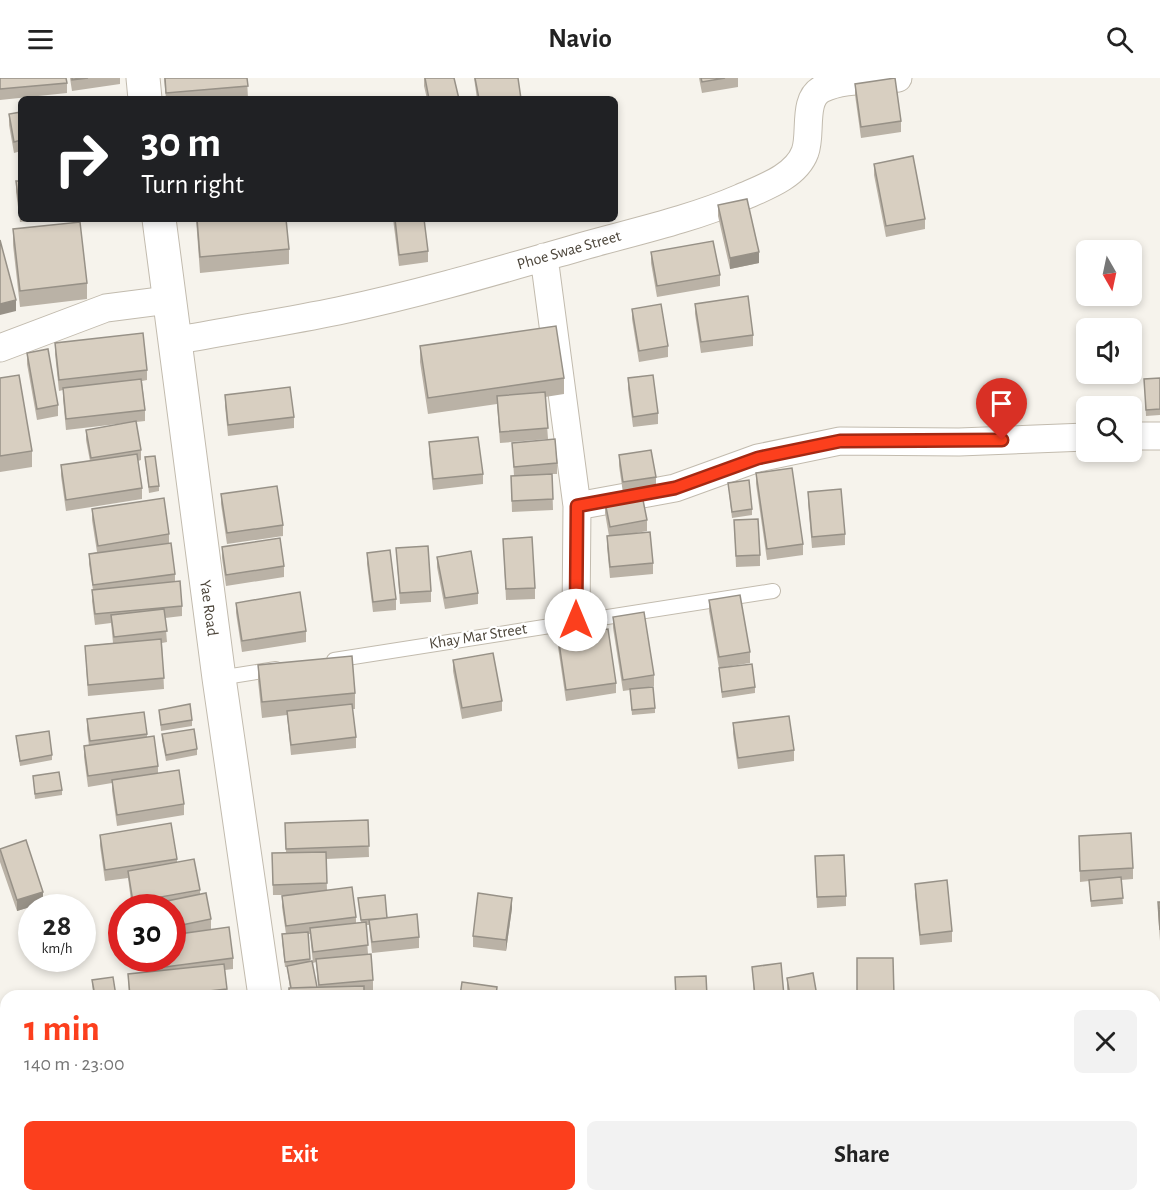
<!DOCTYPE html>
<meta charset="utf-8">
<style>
:root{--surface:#fff;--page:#f2f2f2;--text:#222;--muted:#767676;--accent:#fc3f1d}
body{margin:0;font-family:"Alegreya Sans",sans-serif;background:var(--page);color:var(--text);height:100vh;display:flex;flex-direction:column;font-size:22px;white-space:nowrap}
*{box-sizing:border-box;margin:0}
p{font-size:20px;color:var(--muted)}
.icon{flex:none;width:33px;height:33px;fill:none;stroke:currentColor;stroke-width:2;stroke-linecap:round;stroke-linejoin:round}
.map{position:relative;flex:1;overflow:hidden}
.panel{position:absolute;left:0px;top:912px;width:1161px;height:212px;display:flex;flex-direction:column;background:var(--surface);border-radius:18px 18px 0 0;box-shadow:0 3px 9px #0003}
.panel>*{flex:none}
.guide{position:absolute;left:18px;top:18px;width:600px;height:126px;border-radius:9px;box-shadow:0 3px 9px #0003;background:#202124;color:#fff;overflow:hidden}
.needle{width:39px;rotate:171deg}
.fabs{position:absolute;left:1076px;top:162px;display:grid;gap:12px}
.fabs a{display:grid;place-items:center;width:66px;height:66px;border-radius:9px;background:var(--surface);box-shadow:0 3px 9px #0003;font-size:30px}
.speed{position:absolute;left:18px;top:816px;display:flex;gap:12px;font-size:30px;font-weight:700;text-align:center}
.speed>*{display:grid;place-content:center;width:78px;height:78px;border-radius:50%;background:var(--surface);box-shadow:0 3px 9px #0003;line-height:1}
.speed small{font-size:15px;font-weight:400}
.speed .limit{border:9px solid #d22;background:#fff;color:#111}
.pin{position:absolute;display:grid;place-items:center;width:51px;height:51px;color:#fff;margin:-62px -26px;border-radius:50% 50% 50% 0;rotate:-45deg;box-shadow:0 0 6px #0007}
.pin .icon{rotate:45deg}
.me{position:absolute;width:66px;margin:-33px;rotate:0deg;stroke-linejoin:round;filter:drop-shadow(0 0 4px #0008)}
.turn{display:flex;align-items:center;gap:21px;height:126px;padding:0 24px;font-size:27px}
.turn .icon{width:78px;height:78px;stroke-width:2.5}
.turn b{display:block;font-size:42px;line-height:51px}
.round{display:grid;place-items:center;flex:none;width:63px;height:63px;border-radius:9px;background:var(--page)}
.head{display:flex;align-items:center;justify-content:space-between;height:102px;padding:0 24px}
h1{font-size:36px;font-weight:600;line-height:45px;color:var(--accent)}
.action{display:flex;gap:12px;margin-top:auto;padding:12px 24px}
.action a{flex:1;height:69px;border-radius:9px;background:var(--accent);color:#fff;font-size:24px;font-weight:600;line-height:69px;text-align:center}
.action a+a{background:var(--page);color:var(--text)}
header{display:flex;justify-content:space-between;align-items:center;height:78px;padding:0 24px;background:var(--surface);font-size:27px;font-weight:600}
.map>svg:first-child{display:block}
</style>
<header><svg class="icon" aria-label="menu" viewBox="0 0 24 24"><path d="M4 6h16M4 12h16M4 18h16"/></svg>Navio<svg class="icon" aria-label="search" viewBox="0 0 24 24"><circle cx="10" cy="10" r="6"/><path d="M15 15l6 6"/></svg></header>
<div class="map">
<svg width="1160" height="1123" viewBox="0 0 1160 1123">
<rect width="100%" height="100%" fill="#f6f3ec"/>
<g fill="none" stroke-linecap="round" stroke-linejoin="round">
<g stroke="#c2bbae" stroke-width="16">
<path id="service" d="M334 582 773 513
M219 600 276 591"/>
</g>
<g stroke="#c2bbae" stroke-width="29">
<path id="minor" d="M544 179 577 428 576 542
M173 263C228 253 284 244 338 233 419 216 500 192 580 169 633 154 689 142 740 120 762 110 796 99 805 74 812 56 802 21 822 11 843 0 875 3 898 0
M0 270 106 230 168 222
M1131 358H1160
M577 428 675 410 758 380 840 363 959 364 1086 359
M1155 977 1160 976
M1068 1118 1069 1123"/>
</g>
<g stroke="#c2bbae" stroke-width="35">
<path id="tertiary" d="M143 0 145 21
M159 141 219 600 265 918
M0 1070 6 1067
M294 1118 295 1123"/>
</g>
<use href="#service" stroke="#fff" stroke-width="14"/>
<use href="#minor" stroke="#fff" stroke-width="27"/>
<use href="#tertiary" stroke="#fff" stroke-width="33"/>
</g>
<path fill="#bab2a6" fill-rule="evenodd" d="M0 0 67 5V15L0 22Z
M70 0H120V6L72 13Z
M164 0H247L248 21H166Z
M424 0H454L459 21H427L424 8Z
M474 0H518L521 21H477Z
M699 0H738V9L702 15Z
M855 6 901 43V54L861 60 855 17Z
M21 34V73L14 75 9 47V36Z
M874 86 925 141V151L886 159 874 97Z
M16 103H21V141H45L20 144 16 114Z
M718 127 759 185 730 191 718 138Z
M196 141H286L289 171V186L200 195Z
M393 141H424L428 173V184L399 188Z
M13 151 87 205V221L20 229 13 167Z
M651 174 720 197V208L657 219 651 185Z
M695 226 753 257V268L701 275 695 236Z
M632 231 668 268V279L639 284 632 241Z
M55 265 147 292V302L142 303 145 332V343L136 344 141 372V382L138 383 142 410V421L66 433 61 398V387L90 383 86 362V352L126 345 66 352 63 321V312L59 313 55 276Z
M420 268 564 300V316L545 319 548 361 500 365 497 326 428 336 420 284Z
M27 275 58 327V338L37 342 27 286Z
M0 300 32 373V389L0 394Z
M628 300 658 335V346L633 349 628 311Z
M1160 300V337L1146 338 1144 301Z
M225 317 294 339V350L228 358 225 328Z
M429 364 483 396V406L433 412 429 375Z
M512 365 557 385V396H552L553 432 512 434 511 398H514Z
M619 377 656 399V410L623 415 619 388Z
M145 379 159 408V413L149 415Z
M756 395 803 466V477L767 482 756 406Z
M728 405 752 431V437L732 440Z
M808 414 845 456V467L812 470 808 425Z
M221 416 283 447V458L227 466 221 426Z
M605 424 647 442V453L631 456 653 485V496L610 500 607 469V458H609L605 435Z
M92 431 169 456V465L175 496V503L182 528V538L165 540 167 564 162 565 164 611 88 618 85 568 113 565 111 545 95 547 92 523 93 512 89 486V476L97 474 92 442Z
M734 442 760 477V488L736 489Z
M503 461 535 510V521L506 522Z
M222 469 284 488V499L226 508 222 480Z
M396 470 431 513V524L400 526Z
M367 475 396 521V532L373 534 367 486Z
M437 479 478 515V526L445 531 437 489Z
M709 522 750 574V585L719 590 709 533Z
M236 525 306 553V564L242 574 236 535Z
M613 539 654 597V608L638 611 655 630V635L632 637 630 612 623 613 613 550Z
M558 558 616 605V615L566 623 558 569Z
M453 582 502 623V633L462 641 453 593Z
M258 587 355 615V631H352L356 659V670L291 677 287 637 262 640 258 603Z
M719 590 755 609V615L722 620Z
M159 632 192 642V648L161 653Z
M87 641 147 656V659L158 688V695L184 726V737L117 748 112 713V705L88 709 84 679V668H89L87 652Z
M733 645 794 672V683L738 691 733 656Z
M162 656 197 671V677L166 683 162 662Z
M16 658 52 677V682L20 688Z
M33 698 62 712V717L35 721Z
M368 742 369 779 326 781 327 812 356 839V845L361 844 358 820 387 840 419 859V870L372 875 369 847H366L368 876 373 902V913L364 914 290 910 287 889H285L282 862V856H286L282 829V818L293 817H273L272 775H286L285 745ZM308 856H310L313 885 316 884 318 909H317L310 884Z
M100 757 177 781V784L200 812V817L211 841V851L233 880V891L225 892 227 918H129L128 896 149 894 147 880H172V830H132L128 800 105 803 100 768Z
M1079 758 1133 790V801L1121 802 1123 826 1091 829 1089 803 1080 804Z
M0 771 43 825 17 833 0 784Z
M815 778 846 818V828L817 830Z
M915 806 952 853V864L920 867 915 817Z
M1158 824H1160V863L1158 835Z
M512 830 506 873 473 869V858Z
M752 889 784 918H754Z
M787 900 817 918H788L787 911Z
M92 902 116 918H93Z
M1155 1081 1160 1114 1159 1123 1094 1118H1155Z
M426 1118H458V1123H427Z
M848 1118H879V1122L848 1123Z"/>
<path fill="#979187" d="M759 174V185L730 191V180Z
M16 222V233L0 237V226Z
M43 814V825L17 833V822Z
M512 820V830L506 873V862Z
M6 1025V1036L0 1038V1027Z"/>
<path fill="#d8cfc1" stroke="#979187" stroke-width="1.5" d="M0 0H66L67 5 0 11Z
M72 0H88L72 2Z
M165 0H247L248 8 166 15Z
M425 0H454L459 21H429Z
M475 0H518L521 21H479Z
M701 0H725L702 4Z
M895 0 901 43 861 49 855 6Z
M21 34V62L14 64 9 36Z
M913 78 925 141 886 148 874 86Z
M16 103H21V134H20Z
M747 121 759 174 730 180 718 127Z
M197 141H286L289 171 200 179Z
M395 141H424L428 173 399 177Z
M80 144 87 205 20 213 13 151Z
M0 162 16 222 0 226Z
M713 163 720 197 657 208 651 174Z
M748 218 753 257 701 264 695 226Z
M661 226 668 268 639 273 632 231Z
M556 248 564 300 428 320 420 268Z
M143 255 147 292 59 302 55 265Z
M48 271 58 327 37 331 27 275Z
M19 297 32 373 0 378V300Z
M653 297 658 335 633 339 628 300Z
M1160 300V331L1146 332 1144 301Z
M141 301 145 332 66 341 63 310Z
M290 309 294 339 228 347 225 317Z
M545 314 548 350 500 354 497 318Z
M136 343 141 372 91 380 86 352Z
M478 359 483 396 433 401 429 364Z
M555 361 557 385 514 389 512 365Z
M651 372 656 399 623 404 619 377Z
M137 376 142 410 66 422 61 387Z
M155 378 159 408 149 409 145 379Z
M792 390 803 466 767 471 756 395Z
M552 396 553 421 512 423 511 398Z
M749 402 752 431 732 434 728 405Z
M277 408 283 447 227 455 221 416Z
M841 411 845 456 812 459 808 414Z
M642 417 647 442 610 449 605 424Z
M164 420 169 456 98 468 92 431Z
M758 441 760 477 736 478 734 442Z
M650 454 653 485 610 489 607 458Z
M532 459 535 510 506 511 503 461Z
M280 460 284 488 226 497 222 469Z
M171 465 175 496 93 507 89 476Z
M428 468 431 513 400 515 396 470Z
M390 472 396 521 373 524 367 475Z
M471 473 478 515 445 520 437 479Z
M180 503 182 528 95 536 92 512Z
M300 514 306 553 242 563 236 525Z
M740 517 750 574 719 579 709 522Z
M164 531 167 553 114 559 111 537Z
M644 534 654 597 623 602 613 539Z
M608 551 616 605 566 612 558 558Z
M161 561 164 600 88 607 85 568Z
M493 575 502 623 462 630 453 582Z
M352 578 355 615 262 624 258 587Z
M752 586 755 609 722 614 719 590Z
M653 609 655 630 632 632 630 611Z
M190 626 192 642 161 647 159 632Z
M352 626 356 659 291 667 287 633Z
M144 634 147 656 90 663 87 641Z
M789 638 794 672 738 680 733 645Z
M194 651 197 671 166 677 162 656Z
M49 653 52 677 20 683 16 658Z
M154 658 158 688 88 698 84 668Z
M179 692 184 726 117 737 112 702Z
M59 694 62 712 35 716 33 698Z
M368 742 369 768 286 771 285 745Z
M171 745 177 781 105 792 100 757Z
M1131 755 1133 790 1080 793 1079 758Z
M26 762 43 814 17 822 0 771Z
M326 774 327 805 273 807 272 775Z
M844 777 846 818 817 819 815 778Z
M194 781 200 812 133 824 128 793Z
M1121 799 1123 820 1091 823 1089 802Z
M947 802 952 853 920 857 915 806Z
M352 809 356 839 286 848 282 818Z
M206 815 211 841 172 849V830H133Z
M478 815 512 820 506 862 473 858Z
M385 817 387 840 361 842 358 820Z
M1158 824H1160V852Z
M417 836 419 859 372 864 369 842Z
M366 844 368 867 313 874 310 850Z
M229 849 233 880 150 891 148 880H172V857Z
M308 854 310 881 285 884 282 856Z
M371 876 373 902 319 907 316 881Z
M857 880H893L894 918H857Z
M312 883 317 909 291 910 287 888Z
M781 885 784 918H755L752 889Z
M224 886 227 911 163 918H130L128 896Z
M813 895 817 918H790L787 900Z
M706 898 707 918H676L675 899Z
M113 899 116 918H95L92 902Z
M462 904 497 909 496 918H460Z
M364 908V918H289V910Z
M1033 914V918H1004V915Z
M4 951 6 958V1025L0 1027V952Z
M1155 1081 1160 1082 1159 1113H1155Z
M112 1118H168V1123H112Z
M249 1118 250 1123H207Z
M346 1118H401V1123H346Z
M427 1118H458V1119L428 1123Z
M1005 1118H1043V1123H1005Z"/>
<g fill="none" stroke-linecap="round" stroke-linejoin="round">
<g stroke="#a42913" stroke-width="15">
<path id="route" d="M576 542 577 428 675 410 758 380 840 363 1002 362"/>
</g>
<use href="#route" stroke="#fc3f1d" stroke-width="10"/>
</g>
<g text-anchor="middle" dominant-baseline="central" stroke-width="4.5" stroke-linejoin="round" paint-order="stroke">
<g font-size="16" fill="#4b4439" stroke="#fff">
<text transform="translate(569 172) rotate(-16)">Phoe Swae Street</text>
<text transform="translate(209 530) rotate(82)">Yae Road</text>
<text transform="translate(478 558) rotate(-9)">Khay Mar Street</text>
</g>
</g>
</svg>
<div class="fabs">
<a><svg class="needle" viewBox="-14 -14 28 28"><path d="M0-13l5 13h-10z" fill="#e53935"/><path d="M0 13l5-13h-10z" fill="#767676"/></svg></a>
<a><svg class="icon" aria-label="sound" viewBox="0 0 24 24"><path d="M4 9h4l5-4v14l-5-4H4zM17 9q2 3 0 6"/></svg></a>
<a><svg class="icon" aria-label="search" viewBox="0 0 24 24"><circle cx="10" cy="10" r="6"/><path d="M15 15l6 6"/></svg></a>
</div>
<div class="speed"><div>28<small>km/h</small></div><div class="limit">30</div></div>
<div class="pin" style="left:1002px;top:362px;background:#d93025"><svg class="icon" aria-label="arrive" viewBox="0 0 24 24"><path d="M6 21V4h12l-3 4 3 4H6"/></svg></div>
<svg class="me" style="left:576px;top:542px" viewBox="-20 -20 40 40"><circle r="19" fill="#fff"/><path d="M0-13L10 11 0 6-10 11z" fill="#fc3f1d"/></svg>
<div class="guide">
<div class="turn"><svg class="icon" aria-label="right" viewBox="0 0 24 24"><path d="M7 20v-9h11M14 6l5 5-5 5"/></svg><div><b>30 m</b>Turn right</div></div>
</div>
<section class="panel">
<div class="head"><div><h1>1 min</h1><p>140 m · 23:00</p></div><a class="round"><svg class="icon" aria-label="close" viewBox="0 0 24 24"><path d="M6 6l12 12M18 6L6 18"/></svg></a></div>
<div class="action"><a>Exit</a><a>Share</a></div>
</section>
</div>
